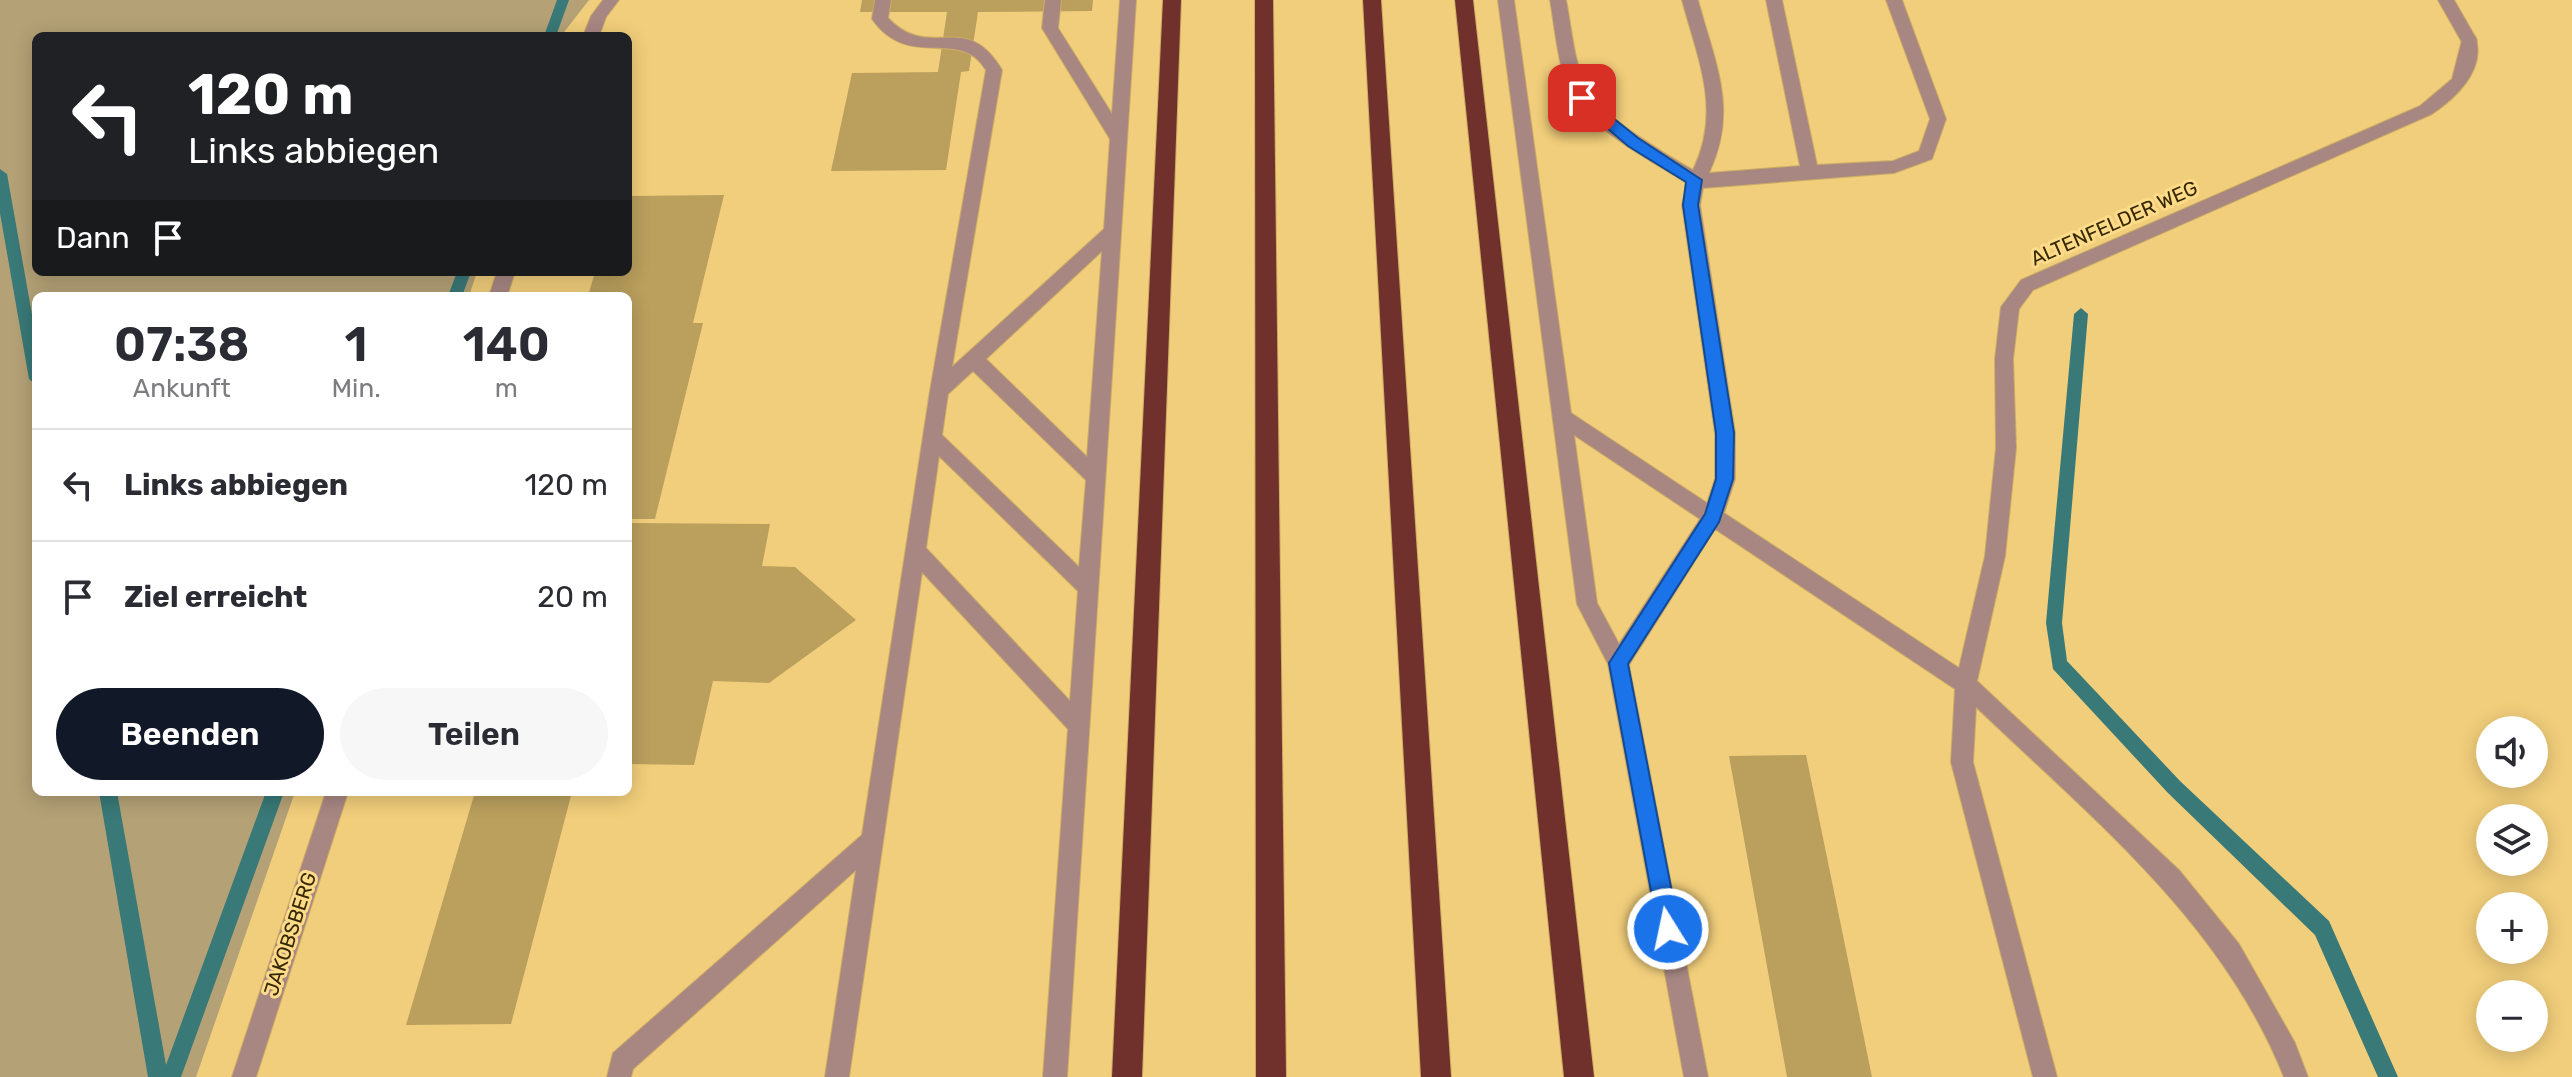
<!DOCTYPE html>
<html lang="de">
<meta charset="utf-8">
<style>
:root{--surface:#fff;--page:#f7f7f7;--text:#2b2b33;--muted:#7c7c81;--line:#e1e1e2;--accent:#111827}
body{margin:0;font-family:Rubik,sans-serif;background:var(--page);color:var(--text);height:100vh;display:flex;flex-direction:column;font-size:30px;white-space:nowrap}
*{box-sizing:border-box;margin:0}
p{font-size:26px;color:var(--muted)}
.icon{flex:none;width:44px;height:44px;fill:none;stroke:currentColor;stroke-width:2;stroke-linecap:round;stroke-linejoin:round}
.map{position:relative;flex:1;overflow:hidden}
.side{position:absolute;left:32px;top:292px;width:600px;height:504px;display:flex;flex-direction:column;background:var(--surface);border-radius:12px;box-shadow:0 4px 20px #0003}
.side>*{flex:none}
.guide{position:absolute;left:32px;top:32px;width:600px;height:244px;border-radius:12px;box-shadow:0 4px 20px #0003;background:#202124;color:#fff;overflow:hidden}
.fabs{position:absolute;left:2476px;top:716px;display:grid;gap:16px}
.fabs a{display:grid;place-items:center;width:72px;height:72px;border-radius:50%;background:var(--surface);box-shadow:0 4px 20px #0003;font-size:40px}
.pin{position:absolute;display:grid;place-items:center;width:68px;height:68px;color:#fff;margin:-34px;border-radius:16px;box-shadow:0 4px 12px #0006}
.me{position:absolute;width:88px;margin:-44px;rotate:350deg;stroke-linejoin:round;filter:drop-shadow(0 0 6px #0008)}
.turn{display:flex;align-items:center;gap:28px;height:168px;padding:0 24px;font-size:36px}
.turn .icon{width:104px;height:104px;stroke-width:2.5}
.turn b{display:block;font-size:56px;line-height:68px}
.then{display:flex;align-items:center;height:76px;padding:0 24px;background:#0003;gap:16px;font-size:30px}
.eta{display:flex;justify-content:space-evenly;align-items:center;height:136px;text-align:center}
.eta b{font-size:48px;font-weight:600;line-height:56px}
.button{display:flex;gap:16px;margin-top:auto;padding:16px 24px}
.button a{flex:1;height:92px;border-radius:48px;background:var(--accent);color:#fff;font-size:32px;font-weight:600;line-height:92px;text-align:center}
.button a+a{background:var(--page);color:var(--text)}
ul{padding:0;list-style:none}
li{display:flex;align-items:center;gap:24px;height:112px;padding:0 24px;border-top:2px solid var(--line)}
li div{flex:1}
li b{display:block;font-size:30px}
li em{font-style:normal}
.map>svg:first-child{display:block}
</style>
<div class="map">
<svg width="2572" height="1077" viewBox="0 0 2572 1077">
<rect width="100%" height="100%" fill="#f1ce7b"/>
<path fill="#b4a176" d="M0 0H589L561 36H36V272H477L469 296H36V792H295L196 1077H0Z"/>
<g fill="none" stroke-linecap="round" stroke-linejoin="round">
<path fill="#397977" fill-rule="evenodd" d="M557 0H569L556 36H544Z
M0 169 7 174 36 337V385L29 379 0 213Z
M457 272H471L462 296H448Z
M2081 308 2088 314 2062 623 2067 661 2180 781 2329 921 2398 1077H2378L2315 935 2168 793 2053 669 2046 623 2074 314Z
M99 792H117L166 1065 266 792H284L181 1077H148Z"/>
</g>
<path fill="#ba9f5d" d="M862 0H1093L1092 11 978 12 969 71 961 72 946 170 831 171 852 73 938 72 947 12H860Z
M724 195 693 323H703L655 519H628V296H588L595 272H628V196Z
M628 523 770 524 762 566 795 567 856 620 769 683 713 681 694 765 628 764Z
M1806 755 1872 1077H1787L1729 756Z
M475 792H572L511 1024 406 1025Z"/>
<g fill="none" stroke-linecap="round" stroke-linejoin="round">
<g stroke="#ccad63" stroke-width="2">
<path id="lane" d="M875 0H891L888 18C931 63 965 8 1002 70L952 367 1104 229 1110 139 1042 28 1045 0H1061L1058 28 1112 114 1120 0H1136L1067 1077H1043L1068 729 922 572 849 1077H825L856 870 633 1069 631 1077H607L613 1053 862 835 930 391 986 70C960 26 909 72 872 19ZM1102 251 1087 457 986 359ZM973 371 1086 480 1079 567 942 435 948 394ZM939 456 1078 591 1070 701 926 548Z
M1498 0H1514L1571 413 1707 503 1715 479V433L1682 205 1687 183C1651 161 1604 136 1576 102 1559 81 1555 27 1550 0H1566C1572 30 1574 64 1588 92 1600 115 1668 156 1693 170 1722 110 1698 60 1682 0H1698C1715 64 1739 109 1709 173L1800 166 1766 0H1782L1817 165 1893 161 1919 151 1930 119 1886 0H1902L1946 119 1932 159 1894 173 1703 188 1700 205 1735 433V479L1724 513 1959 668 1985 556 1996 448 1995 359 2001 307 2021 280 2420 106 2452 79 2463 36H2475C2487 69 2456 98 2432 114L2033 290 2019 309 2013 359 2016 448 2005 556 1977 681 2179 870 2239 944 2295 1043 2308 1077H2284C2222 922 2093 819 1976 707L1973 762 2057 1077H2033L1951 762 1955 689 1715 529 1629 665 1708 1077H1684L1608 664 1577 604ZM1574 435 1700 519 1619 644 1597 603Z"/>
</g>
<g stroke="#ccad63" stroke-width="2">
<path id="street" d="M603 0H619L606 17 599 36H583L591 16Z
M2438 0H2454L2477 40 2475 44H2463Z
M497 272H515L507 296H489Z
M326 792H348L256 1077H232Z"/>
</g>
<g stroke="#ccad63" stroke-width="2">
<path id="highway" d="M1163 0H1181L1142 1077H1112Z
M1255 0H1273L1286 1077H1256Z
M1363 0H1381L1451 1077H1421Z
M1455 0H1473L1594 1077H1564Z"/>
</g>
<use href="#lane" fill="#a88783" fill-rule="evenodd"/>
<use href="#street" fill="#a88783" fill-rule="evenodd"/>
<use href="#highway" fill="#70312c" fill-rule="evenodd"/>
</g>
<path fill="#1a73e8" stroke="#114b97" stroke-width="2" d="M1582 93 1638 138 1702 180 1698 205 1734 433 1733 479 1719 522 1628 664 1679 929 1676 937 1668 940 1661 937 1658 929 1609 663 1705 514 1716 479V433L1683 205 1686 182 1628 146 1577 102V94Z"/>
<g text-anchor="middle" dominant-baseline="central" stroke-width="6" stroke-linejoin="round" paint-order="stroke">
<g font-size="20" fill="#362804" stroke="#fedb88">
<text transform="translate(2114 223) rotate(-24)">ALTENFELDER WEG</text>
<text transform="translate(290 934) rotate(-72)">JAKOBSBERG</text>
</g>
</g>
</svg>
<div class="fabs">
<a><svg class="icon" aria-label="sound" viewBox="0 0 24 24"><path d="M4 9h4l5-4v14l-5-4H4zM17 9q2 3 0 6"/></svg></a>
<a><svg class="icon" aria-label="layers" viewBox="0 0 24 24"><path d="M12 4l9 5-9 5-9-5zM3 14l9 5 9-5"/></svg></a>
<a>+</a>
<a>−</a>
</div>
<div class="pin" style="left:1582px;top:98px;background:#d93025"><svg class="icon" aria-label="arrive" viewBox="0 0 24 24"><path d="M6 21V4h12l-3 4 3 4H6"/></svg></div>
<svg class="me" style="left:1668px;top:929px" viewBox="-20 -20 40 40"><circle r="17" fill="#1a73e8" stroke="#fff" stroke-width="3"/><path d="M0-11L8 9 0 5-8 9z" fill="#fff"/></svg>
<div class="guide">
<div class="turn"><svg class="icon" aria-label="left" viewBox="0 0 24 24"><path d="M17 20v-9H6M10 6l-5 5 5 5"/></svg><div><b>120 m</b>Links abbiegen</div></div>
<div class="then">Dann<svg class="icon" aria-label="arrive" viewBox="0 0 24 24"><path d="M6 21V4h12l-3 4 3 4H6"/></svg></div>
</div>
<section class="side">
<div class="eta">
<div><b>07:38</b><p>Ankunft</p></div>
<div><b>1</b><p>Min.</p></div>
<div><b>140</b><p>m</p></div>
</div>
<ul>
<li><svg class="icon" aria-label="left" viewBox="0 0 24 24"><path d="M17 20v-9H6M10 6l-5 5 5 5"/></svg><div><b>Links abbiegen</b></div><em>120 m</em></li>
<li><svg class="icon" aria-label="arrive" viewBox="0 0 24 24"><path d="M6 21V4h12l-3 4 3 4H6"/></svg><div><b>Ziel erreicht</b></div><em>20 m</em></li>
</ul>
<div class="button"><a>Beenden</a><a>Teilen</a></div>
</section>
</div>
